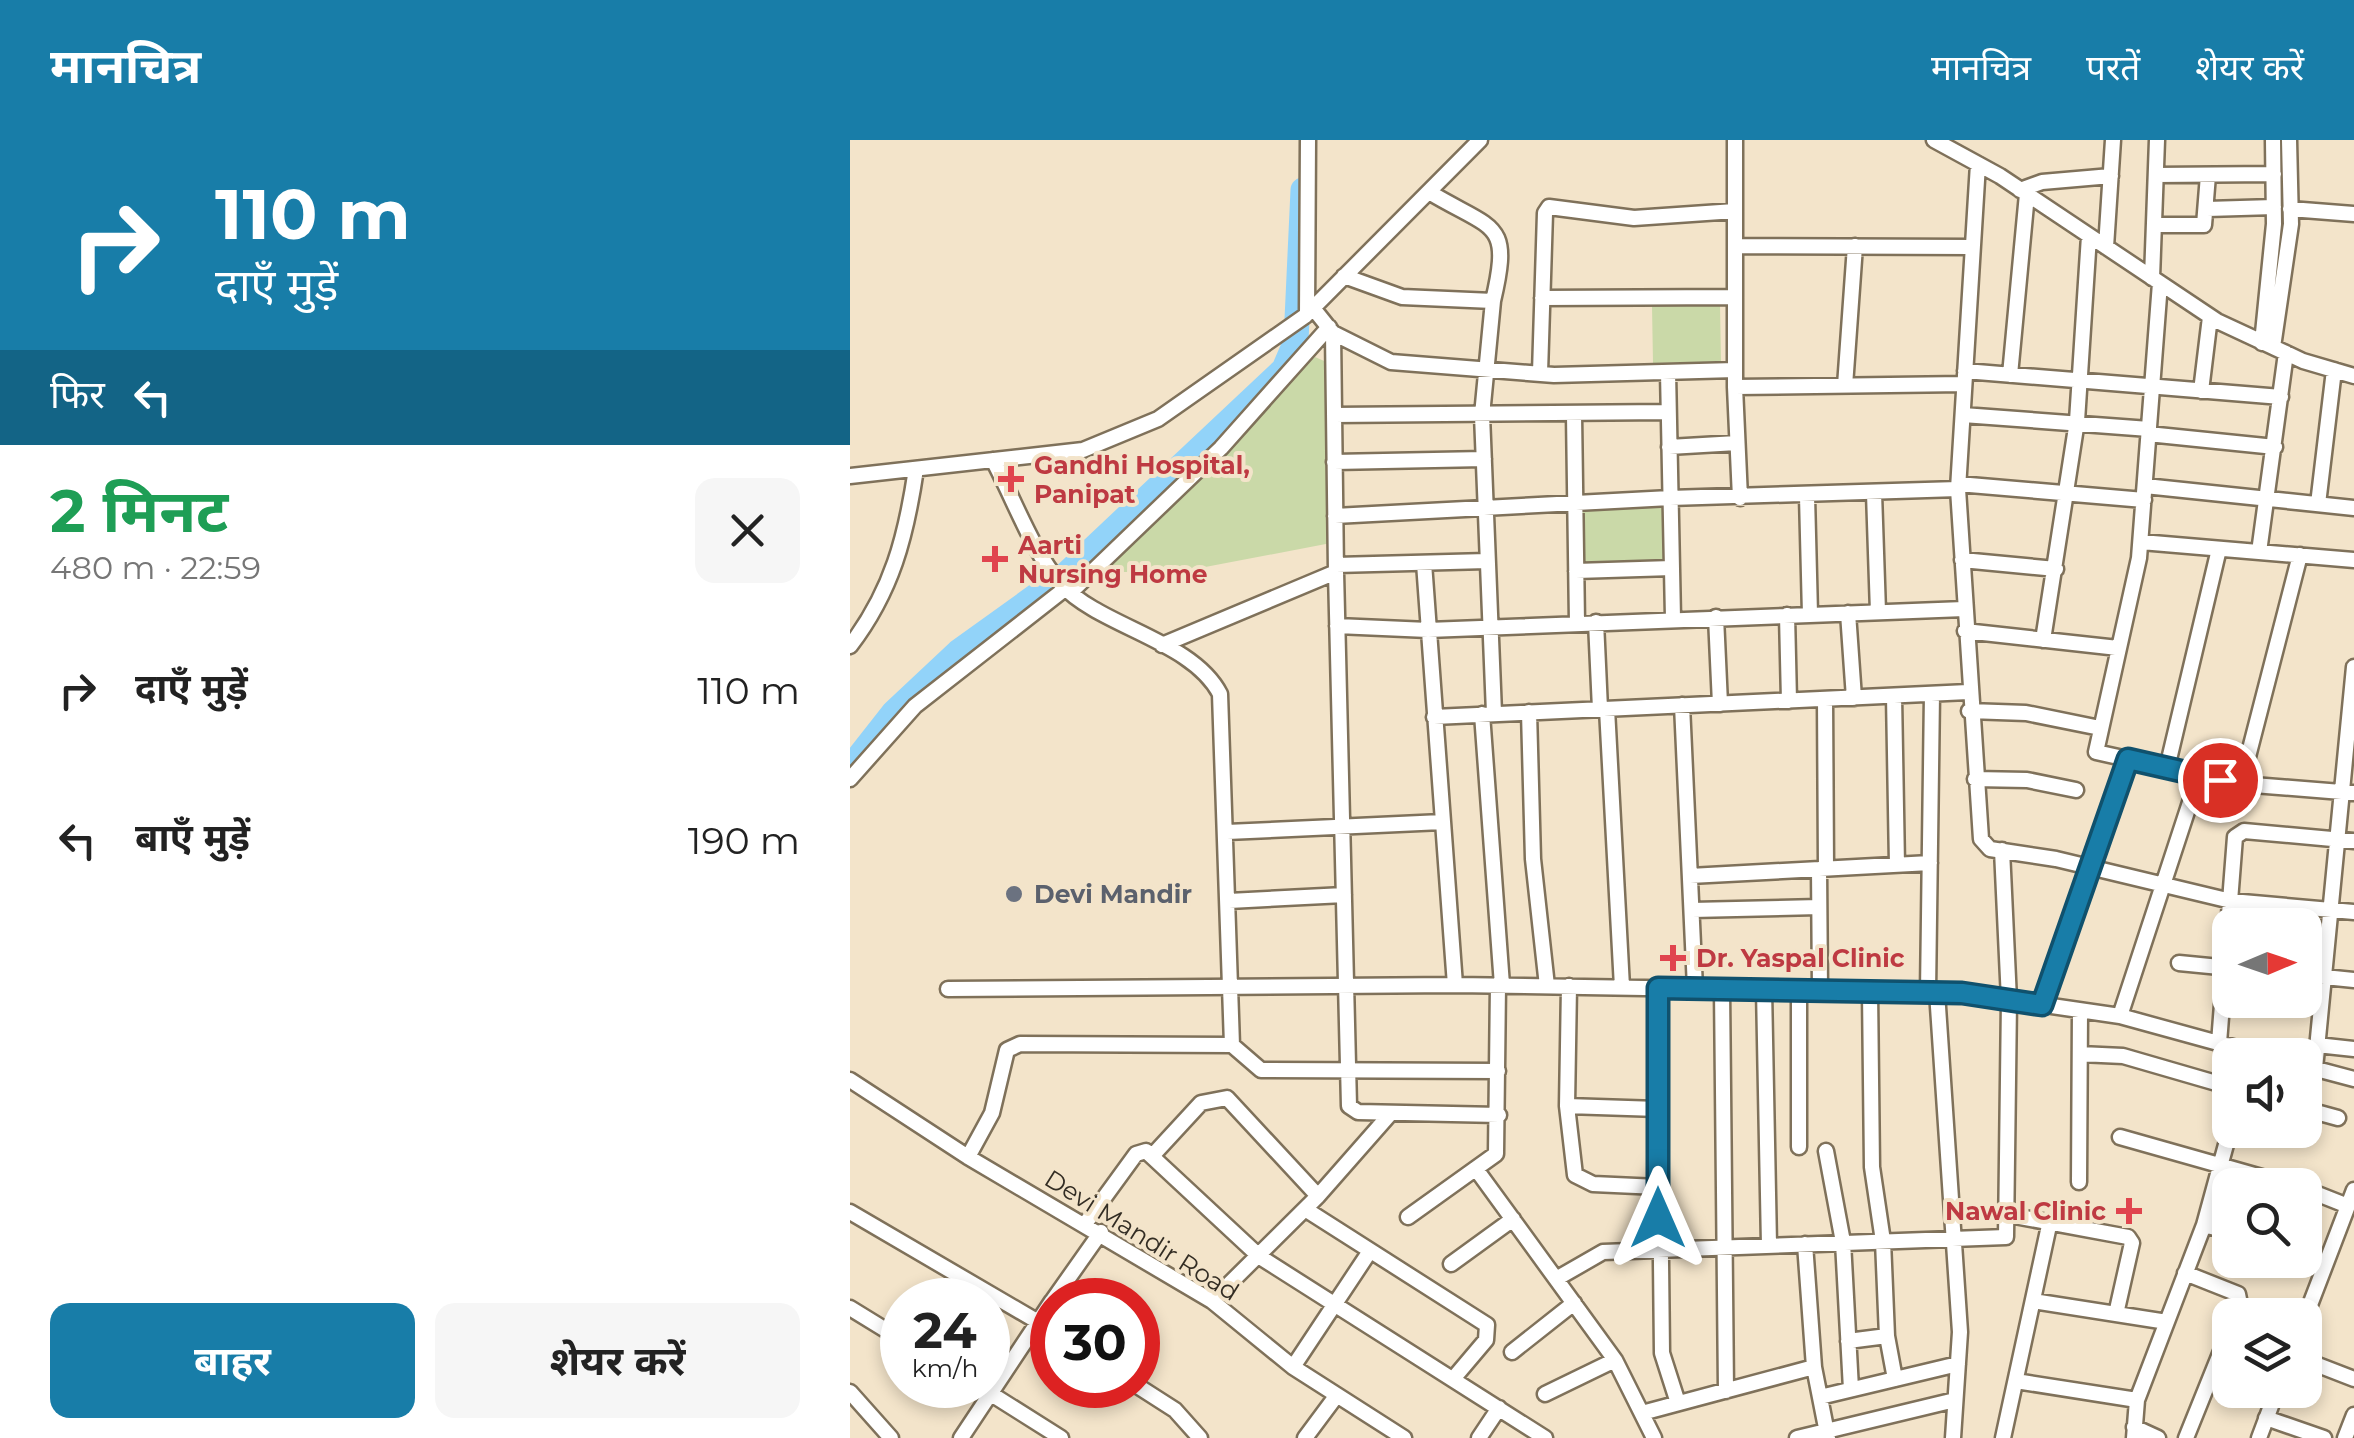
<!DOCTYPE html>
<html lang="hi">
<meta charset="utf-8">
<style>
:root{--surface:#fff;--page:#f6f6f6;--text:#222;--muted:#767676;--accent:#187da8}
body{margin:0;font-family:Montserrat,"Noto Sans Devanagari",sans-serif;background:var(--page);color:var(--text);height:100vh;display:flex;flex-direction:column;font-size:38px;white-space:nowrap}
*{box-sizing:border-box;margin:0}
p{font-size:32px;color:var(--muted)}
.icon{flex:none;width:55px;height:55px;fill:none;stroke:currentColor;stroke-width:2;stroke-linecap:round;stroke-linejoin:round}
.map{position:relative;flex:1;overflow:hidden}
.sheet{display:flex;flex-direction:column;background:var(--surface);width:850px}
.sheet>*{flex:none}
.guide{background:#187da8;color:#fff;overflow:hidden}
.needle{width:65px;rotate:88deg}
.buttons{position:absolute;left:1362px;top:768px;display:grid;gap:20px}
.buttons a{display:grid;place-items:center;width:110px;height:110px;border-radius:20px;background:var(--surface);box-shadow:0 5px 15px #0003;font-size:50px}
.speed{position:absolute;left:30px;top:1138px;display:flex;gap:20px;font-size:50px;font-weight:700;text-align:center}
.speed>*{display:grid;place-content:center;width:130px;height:130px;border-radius:50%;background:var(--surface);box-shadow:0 5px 15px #0003;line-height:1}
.speed small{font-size:25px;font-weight:400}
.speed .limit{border:15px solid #d22;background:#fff;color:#111}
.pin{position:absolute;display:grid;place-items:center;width:85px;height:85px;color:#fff;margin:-42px;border:5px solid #fff;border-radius:50%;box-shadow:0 2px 10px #0007}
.me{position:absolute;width:110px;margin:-55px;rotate:0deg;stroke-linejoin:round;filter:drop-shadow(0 0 8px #0008)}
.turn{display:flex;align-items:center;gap:35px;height:210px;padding:0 50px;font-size:45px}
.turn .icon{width:130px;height:130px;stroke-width:2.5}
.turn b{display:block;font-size:70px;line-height:85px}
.then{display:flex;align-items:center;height:95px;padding:0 50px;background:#0003;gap:20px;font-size:38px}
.round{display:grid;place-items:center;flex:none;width:105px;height:105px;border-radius:20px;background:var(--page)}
.headline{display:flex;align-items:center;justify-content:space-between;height:170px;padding:0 50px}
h1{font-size:60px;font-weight:700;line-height:75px;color:#1e9e55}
.action{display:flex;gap:20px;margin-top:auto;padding:20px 50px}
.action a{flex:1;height:115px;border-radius:20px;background:var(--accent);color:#fff;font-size:40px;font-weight:700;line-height:115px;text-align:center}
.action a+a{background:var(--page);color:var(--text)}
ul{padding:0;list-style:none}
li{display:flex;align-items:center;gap:30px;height:150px;padding:0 50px}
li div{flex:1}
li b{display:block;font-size:38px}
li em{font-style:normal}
header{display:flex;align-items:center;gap:60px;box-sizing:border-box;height:140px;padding:0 50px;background:var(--accent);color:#fff}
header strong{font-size:48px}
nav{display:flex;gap:55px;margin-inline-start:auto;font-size:35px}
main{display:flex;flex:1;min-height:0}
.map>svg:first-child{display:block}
</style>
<header>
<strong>मानचित्र</strong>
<nav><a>मानचित्र</a><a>परतें</a><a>शेयर करें</a></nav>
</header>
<main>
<section class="sheet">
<div class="guide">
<div class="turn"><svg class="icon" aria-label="right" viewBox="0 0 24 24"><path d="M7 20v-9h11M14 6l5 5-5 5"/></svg><div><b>110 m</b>दाएँ मुड़ें</div></div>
<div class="then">फिर<svg class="icon" aria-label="left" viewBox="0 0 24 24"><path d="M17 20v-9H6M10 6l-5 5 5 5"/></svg></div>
</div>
<div class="headline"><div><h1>2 मिनट</h1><p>480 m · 22:59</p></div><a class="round"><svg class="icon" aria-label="close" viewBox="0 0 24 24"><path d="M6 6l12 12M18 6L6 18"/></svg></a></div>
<ul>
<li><svg class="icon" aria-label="right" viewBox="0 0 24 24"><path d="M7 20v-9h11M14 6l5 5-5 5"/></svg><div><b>दाएँ मुड़ें</b></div><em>110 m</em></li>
<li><svg class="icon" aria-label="left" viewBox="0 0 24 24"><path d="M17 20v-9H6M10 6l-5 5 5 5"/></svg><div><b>बाएँ मुड़ें</b></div><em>190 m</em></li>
</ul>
<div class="action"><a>बाहर</a><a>शेयर करें</a></div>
</section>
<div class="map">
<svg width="1504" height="1298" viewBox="0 0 1504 1298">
<rect width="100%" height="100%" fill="#f3e4ca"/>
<path fill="#cad9a8" d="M870 165 871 222 803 223 802 166Z
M465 217 481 224V403L329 432H256L254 428Z
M814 367 816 421 735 425 732 371Z"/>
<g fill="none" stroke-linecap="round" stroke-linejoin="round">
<path stroke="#92d3f9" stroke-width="25" d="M0 628 44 572 108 512 215 435 434 229 446 201 453 50"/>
<g stroke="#7f715a" stroke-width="19">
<path id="minor" d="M885 0V247L890 358
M1084 0 1150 36 1367 181 1453 221 1504 236
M1128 24 1108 349 1131 699 1140 709 1206 719 1381 761 1504 772
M1306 35 1424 34
M1170 50 1192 42 1261 36
M579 52C644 91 662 80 643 161
M1357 69 1424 67
M1440 69 1504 74
M1304 85H1354L1358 35
M885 106 1122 107
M1256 107 1263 0
M494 136 552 157 643 161 632 275 644 573
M1302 138 1307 0
M1310 143 1289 418 1246 612 1391 644 1504 653
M692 158 885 157
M463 168 483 193 541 222 704 235 885 230
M457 174 458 0
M1412 203 1424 84 1423 0
M1423 207 1441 84 1439 0
M1115 231 1431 257
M818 232 823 478
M690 233 695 73 699 67 784 78 885 71
M1160 235 1177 54
M995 246 1005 106
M885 247 1114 244
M1351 251 1360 177
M484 275 818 272
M724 275 727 483
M1113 275 1299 289
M1298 294 1425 307
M819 307 887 303
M143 320C164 359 182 411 211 444 250 487 342 500 370 554L382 905
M484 322 634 319
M0 336 233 310 308 279 455 176 630 0
M1108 344 1294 360
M1295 346 1504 368
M1024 353 1028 472
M957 356 960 474
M1468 364 1484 230
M485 376 820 358 1108 349
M1291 402 1504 420
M1409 412 1436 213
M1112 420 1206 429
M574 423 605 845
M486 425 637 421
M726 431 822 428
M486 432 499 966 508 972 649 975
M221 452 371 308 479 187
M998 473 1004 558
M937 475 939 561
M866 477 870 564
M746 482 750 569
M487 486 578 490 1114 469
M1115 491 1268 508
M1193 500 1227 281 1239 96
M312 505 486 432 483 193
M0 506C42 451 56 397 66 329
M1044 556 1047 725
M975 559 976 728
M832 565 845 848
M757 569 772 847
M1119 571 1176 573 1250 588
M679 572 683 719 697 846
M632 574 652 845
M584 577 1118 552
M1317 628 1369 409
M0 639 65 566 216 448
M1125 639 1177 640 1226 650
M1391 644 1450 415
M377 692 592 682
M969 729 970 850
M840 736 1080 723
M379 761 494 755
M842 770 969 767
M1329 823 1380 828
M1455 835 1504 840
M719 846 717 966 725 1035 743 1044 808 1047
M808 848 812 1213 828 1263
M98 849 605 845 1112 853 1270 876 1412 915
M872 849 876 1251
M914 849 919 1105
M1020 851 1022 1027 1033 1101 1037 1196 1045 1239
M1078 852 1082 554
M1087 852 1110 1192 1103 1298
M1192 865 1278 619
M1270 876 1349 635
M1369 903 1385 697 1394 691 1504 701
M1467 905 1504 909
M1230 914 1273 916 1380 947
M1455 926 1504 939
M1465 929 1504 527
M0 940 118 1017 362 1161 443 1227 554 1298
M717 966 808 969
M1455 969 1488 978
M1270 997 1440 1045
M949 1007V850
M976 1011 993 1102 1001 1249
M303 1015 351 963 377 958 468 1056
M118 1017 142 973 157 910 170 904 382 905 411 930 648 931
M626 1029 765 1220 804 1298
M1229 1042 1230 871
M1455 1049 1498 1066
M455 1069 637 1185 636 1200 603 1239
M0 1072 202 1190
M1159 1075 1278 1097 1282 1103 1266 1174
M558 1077 646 1014 648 845
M235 1084 286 1014 296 1011 410 1117 695 1298
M1354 1085 1380 1092
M955 1104 964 1227 978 1298
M601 1124 663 1079
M1335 1133 1388 1154 1390 1164 1386 1175
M706 1139 753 1112 1156 1097 1159 860 1152 710
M203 1160 251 1092
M362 1161 468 1056 541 973
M1183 1161 1317 1182
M0 1168 52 1200
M1455 1178 1504 1050
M998 1201 1037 1196
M662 1212 724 1163
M1455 1220 1504 1239
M443 1227 520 1111
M1166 1241 1287 1260
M127 1245 211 1298
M286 1245 325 1270 350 1298
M0 1252 41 1298
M695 1254 765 1220
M970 1257 1108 1224
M792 1273 964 1227
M1416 1278 1474 1298
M1284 1287 1308 1298
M111 1298 202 1161
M455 1298 487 1255
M629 1298 649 1268
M947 1298 1105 1260
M1153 1298 1200 1081
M1284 1298 1287 1260 1354 1085 1380 990
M1336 1298 1380 1189
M1409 1298 1427 1250
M1495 1298 1504 1275"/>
</g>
<use href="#minor" stroke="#fff" stroke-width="14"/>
</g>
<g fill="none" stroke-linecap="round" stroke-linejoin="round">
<g stroke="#10516d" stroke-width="25">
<path id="route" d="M808 1078V848L1112 853 1192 865 1278 619 1370 640"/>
</g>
<use href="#route" stroke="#187da8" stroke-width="18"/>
</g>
<g fill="#e0444e" stroke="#f3e4ca" stroke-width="4">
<path d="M156 324h10v10h10v10h-10v10h-10v-10h-10v-10h10z"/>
<path d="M140 404h10v10h10v10h-10v10h-10v-10h-10v-10h10z"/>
<path d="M818 803h10v10h10v10h-10v10h-10v-10h-10v-10h10z"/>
<path d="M1274 1056h10v10h10v10h-10v10h-10v-10h-10v-10h10z"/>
</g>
<circle fill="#6b7280" stroke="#f3e4ca" stroke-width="4" cx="164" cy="754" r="10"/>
<g text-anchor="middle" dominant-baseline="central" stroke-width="8" stroke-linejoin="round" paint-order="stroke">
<g font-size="25" font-weight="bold" fill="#be3a42" stroke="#f3e4ca" text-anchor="start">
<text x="184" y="325">Gandhi Hospital,<tspan x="184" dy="29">Panipat</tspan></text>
<text x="168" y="405">Aarti<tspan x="168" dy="29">Nursing Home</tspan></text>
<text x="846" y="818">Dr. Yaspal Clinic</text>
<text x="1256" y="1071" text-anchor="end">Nawal Clinic</text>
</g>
<g font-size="25" font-weight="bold" fill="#5b616d" stroke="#f3e4ca" text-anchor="start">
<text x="184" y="754">Devi Mandir</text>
</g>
<g font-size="25" fill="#332d24" stroke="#f3e4ca">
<text transform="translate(292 1095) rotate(32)">Devi Mandir Road</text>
</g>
</g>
</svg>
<div class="buttons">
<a><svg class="needle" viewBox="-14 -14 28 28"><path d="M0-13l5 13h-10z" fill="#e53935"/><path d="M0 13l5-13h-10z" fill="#767676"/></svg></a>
<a><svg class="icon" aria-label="sound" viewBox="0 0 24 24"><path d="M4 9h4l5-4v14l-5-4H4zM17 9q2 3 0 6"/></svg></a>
<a><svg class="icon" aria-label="search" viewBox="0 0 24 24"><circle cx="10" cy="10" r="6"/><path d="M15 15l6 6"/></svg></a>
<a><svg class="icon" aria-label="layers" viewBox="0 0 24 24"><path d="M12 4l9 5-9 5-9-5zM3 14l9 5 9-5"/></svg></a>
</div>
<div class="speed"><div>24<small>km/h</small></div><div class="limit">30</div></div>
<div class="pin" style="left:1370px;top:640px;background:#d93025"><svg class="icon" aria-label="arrive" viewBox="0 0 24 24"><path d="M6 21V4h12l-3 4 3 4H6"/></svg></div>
<svg class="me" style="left:808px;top:1078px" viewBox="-20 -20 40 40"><path d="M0-17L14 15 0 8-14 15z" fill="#187da8" stroke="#fff" stroke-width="4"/></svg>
</div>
</main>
